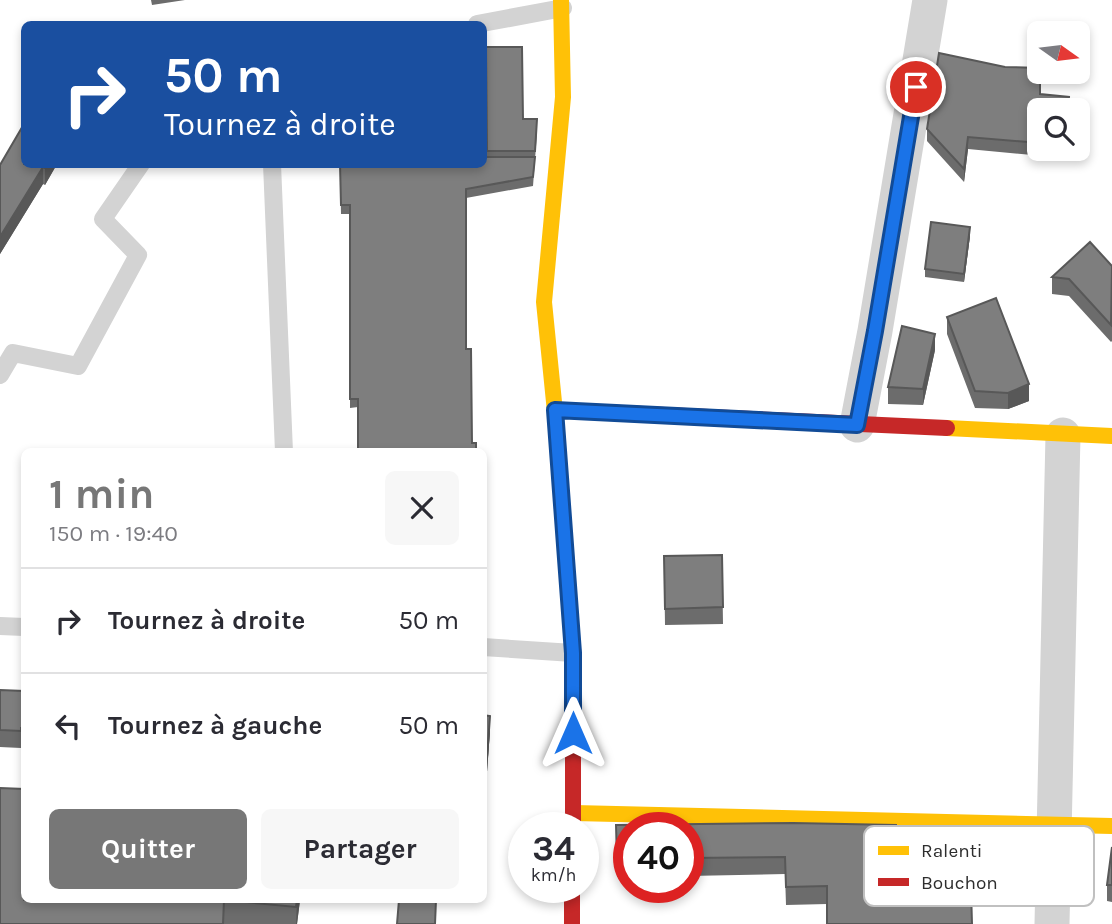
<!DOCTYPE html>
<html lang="fr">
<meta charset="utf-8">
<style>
:root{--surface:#fff;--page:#f7f7f7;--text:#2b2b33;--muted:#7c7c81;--line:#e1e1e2;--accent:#777}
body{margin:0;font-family:Karla,sans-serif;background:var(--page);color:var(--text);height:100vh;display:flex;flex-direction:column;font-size:26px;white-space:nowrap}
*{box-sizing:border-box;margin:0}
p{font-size:23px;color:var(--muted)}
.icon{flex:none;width:38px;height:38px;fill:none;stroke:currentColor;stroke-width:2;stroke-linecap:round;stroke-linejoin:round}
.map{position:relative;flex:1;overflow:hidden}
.details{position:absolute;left:21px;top:448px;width:466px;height:455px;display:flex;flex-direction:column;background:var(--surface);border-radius:10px;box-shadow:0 4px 10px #0003}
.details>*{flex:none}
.hud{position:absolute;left:21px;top:21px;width:466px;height:147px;border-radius:10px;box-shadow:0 4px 10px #0003;background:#1a4fa0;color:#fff;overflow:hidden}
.needle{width:46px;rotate:104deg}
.fabs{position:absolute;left:1027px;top:21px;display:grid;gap:14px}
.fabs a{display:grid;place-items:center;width:63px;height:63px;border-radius:10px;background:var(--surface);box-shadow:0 4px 10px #0003;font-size:35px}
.speed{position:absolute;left:508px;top:812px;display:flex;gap:14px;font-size:35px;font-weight:700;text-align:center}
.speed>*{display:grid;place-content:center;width:91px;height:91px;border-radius:50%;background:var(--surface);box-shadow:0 4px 10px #0003;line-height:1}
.speed small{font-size:18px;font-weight:400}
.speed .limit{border:10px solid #d22;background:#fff;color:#111}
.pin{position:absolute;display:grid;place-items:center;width:60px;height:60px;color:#fff;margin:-30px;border:4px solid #fff;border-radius:50%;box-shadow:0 2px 7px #0007}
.me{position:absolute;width:77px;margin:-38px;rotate:0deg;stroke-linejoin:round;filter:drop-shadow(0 0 5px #0008)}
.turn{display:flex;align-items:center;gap:24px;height:147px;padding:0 28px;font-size:32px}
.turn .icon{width:91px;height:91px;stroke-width:2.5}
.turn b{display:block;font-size:49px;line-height:60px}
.round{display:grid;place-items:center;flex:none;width:74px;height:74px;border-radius:10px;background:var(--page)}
.head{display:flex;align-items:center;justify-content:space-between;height:119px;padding:0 28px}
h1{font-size:42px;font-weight:700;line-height:52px;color:var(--accent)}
.primary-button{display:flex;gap:14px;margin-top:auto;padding:14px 28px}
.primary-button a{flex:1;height:80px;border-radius:10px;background:var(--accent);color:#fff;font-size:28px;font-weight:700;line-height:80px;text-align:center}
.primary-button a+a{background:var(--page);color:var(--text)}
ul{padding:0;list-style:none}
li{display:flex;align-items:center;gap:21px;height:105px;padding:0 28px;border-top:2px solid var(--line)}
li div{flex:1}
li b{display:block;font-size:26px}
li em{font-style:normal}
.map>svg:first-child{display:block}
</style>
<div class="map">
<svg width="1112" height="924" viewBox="0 0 1112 924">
<rect width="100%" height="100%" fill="#fff"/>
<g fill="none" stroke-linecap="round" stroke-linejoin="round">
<path stroke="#d3d3d3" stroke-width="18" d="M477 24 563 8
M272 164 284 452
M0 375 13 353 78 366 138 255 103 219 141 164
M0 626 24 627
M483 647 573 653"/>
<path stroke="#d3d3d3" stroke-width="35" d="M857 425 875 331 930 0
M1052 924 1063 435"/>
<path stroke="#ffc107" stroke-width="16" d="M555 412 544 302 563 97 561 0
M947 428 1112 436
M574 813 1112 826"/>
<path stroke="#c62828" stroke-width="16" d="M555 410 947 428
M555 412 573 653V828
M572 887V924"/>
</g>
<path fill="#6c6c6c" d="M151 0H185L152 5Z
M486 47 523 119 537 133 533 186 466 198V349L472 443 476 452 358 407 350 408V214H341L340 164 487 157Z
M1040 110V149H1065L1064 158 968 149 964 182 927 141V129Z
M57 164 45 185 43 184 0 254V165Z
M970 236 964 282 925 277V269Z
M1112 266V341L1111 342 1069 296 1052 294V277Z
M947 317 1029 401 1008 409 975 408 947 334Z
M935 350 923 405 888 404V387Z
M722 555 723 624 665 625 664 556Z
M0 690 24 691V745H21V748L0 747Z
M483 715 490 731 487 772 483 771Z
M0 788 300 900 297 924H0Z
M616 825H896L827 904 786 905 785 874 688 876V828H628V877H617Z
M1112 847V902L1107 901V885Z"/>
<path fill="#585858" d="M968 137V149L964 182V169Z
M47 164H57L45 185V168Z
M43 167V184L0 254V237Z
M970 227V236L964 282V274Z
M935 334V350L923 405V389Z
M1029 384V401L1008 409V393Z
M490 716V731L487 772V757Z
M297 900H300L297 924H296Z"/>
<path fill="#7e7e7e" stroke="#585858" stroke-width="2" d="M486 47H522L523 119H537L535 151H487Z
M939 53 1005 67 1040 68V94L1069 97 1068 110H1040V143L968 137 964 169 927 129Z
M24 124V164H47L45 168 43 167 0 237V165Z
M483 157H535L533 177 466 189V349H471L472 443H476V452H358V399H350V205H341L340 164H483Z
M931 222 970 227 964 274 925 269Z
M1090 242 1112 266 1111 325 1069 279 1052 277Z
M996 298 1029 384 1008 393 975 391 947 317Z
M902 326 935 334 923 389 888 387Z
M722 555 723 607 665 609 664 556Z
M0 690 24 691V728H21V731L0 730Z
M483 715 490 716 487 757 483 756Z
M0 788 24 789V900H297L296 907 224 900 223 924H0Z
M793 823 896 825 897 855 970 854 972 924H827V886L786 887 785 857 688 858V828H628V859L617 860 616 825Z
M1112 847V885H1107Z
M399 900H436L435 924H397Z"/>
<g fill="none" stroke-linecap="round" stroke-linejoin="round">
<g stroke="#114b97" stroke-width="18">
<path id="route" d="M573 733V653L555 410 857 425 875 331 916 87"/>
</g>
<use href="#route" stroke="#1a73e8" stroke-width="12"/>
</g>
<rect x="864" y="826" width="230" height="80" rx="10" fill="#fff" stroke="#c0c0c0" stroke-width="2"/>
<rect x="878" y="846" width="31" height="9" fill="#ffc107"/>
<rect x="878" y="878" width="31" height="8" fill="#c62828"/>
<g font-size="19" fill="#2e2e2e">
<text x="921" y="857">Ralenti</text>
<text x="921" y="889">Bouchon</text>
</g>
</svg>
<div class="fabs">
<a><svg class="needle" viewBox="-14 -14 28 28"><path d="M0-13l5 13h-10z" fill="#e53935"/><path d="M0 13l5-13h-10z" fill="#7c7c81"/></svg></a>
<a><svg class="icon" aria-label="search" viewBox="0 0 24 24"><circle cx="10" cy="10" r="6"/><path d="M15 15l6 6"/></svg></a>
</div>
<div class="speed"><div>34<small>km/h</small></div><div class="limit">40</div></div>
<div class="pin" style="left:916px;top:87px;background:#d93025"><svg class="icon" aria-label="arrive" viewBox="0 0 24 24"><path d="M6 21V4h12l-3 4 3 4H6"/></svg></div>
<svg class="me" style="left:573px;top:733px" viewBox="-20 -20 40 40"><path d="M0-17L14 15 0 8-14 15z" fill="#1a73e8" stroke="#fff" stroke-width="4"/></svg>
<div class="hud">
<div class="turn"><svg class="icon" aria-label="right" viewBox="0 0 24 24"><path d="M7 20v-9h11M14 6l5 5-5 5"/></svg><div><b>50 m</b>Tournez à droite</div></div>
</div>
<section class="details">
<div class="head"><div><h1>1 min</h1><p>150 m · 19:40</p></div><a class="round"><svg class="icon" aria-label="close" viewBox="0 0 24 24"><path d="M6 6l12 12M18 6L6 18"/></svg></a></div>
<ul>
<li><svg class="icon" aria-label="right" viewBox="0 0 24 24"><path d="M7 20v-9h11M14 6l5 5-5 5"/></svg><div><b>Tournez à droite</b></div><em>50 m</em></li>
<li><svg class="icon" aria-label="left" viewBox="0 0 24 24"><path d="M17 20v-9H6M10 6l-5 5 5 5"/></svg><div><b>Tournez à gauche</b></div><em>50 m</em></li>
</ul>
<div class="primary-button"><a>Quitter</a><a>Partager</a></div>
</section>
</div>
